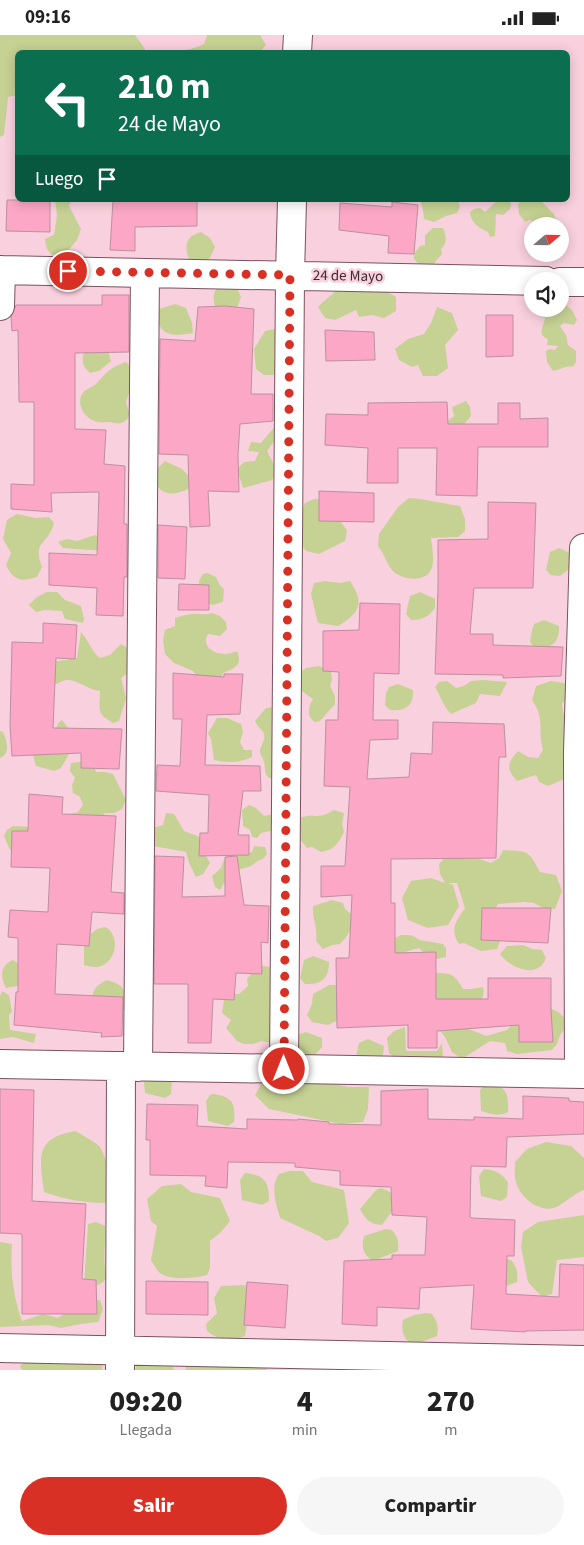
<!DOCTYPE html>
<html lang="es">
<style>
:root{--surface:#fff;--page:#f6f6f6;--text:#222;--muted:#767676;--accent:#d93025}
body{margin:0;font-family:"Source Sans 3",sans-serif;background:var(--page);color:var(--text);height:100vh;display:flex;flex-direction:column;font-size:19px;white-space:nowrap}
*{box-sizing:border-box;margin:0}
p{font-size:16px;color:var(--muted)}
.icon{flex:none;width:28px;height:28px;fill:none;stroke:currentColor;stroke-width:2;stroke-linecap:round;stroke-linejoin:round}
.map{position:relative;height:1335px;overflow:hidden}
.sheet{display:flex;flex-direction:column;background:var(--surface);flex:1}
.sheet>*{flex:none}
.hud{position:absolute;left:15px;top:15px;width:555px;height:152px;border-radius:8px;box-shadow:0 2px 12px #0003;background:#0b6e4f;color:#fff;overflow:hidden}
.needle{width:32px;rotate:70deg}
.tools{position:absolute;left:524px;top:182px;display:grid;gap:10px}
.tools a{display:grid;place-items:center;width:45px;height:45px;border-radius:50%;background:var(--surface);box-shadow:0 2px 12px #0003;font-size:25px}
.pin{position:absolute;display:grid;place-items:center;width:42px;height:42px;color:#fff;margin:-21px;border:2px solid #fff;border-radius:50%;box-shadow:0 1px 5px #0007}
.me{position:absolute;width:55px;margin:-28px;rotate:0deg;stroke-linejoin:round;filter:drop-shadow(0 0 4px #0008)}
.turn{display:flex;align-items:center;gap:18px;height:105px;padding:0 20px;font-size:22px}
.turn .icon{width:65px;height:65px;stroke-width:2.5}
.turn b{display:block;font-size:35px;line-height:42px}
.then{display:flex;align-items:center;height:48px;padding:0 20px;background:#0003;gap:10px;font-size:19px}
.eta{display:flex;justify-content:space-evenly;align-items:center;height:85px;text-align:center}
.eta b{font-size:30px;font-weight:800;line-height:35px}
.action{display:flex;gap:10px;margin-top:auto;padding:10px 20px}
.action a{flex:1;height:58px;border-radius:30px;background:var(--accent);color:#fff;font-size:20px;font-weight:800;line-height:58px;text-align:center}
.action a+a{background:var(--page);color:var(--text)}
.status{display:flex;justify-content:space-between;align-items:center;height:35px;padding:0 25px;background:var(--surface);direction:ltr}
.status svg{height:14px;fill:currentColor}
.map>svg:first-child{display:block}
</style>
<div class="status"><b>09:16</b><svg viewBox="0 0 49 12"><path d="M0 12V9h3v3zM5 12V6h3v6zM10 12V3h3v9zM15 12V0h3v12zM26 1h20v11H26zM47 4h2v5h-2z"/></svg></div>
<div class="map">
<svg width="584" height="1335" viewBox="0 0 584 1335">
<rect width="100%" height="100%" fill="#f9d1de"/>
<path fill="#c6d194" d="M0 0H135L147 17C166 17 186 18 204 9L207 0H260L266 10 259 18H18L17 60 8 62 4 100 0 102Z
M55 165H71L69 171 81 194 77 205 61 224C50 220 46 216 45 204L54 200 57 180Z
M418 165H458L460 172 457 178 446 181 434 187 424 184 423 175 420 165Z
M507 165 511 168 510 174 503 180 496 179 495 201 490 202 488 197C480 194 470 187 470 177L474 174 480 173 485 177 496 167Z
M522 165H540L554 179 555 183 556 182 557 187 555 191H543L530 185 525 187 519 179 518 169Z
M433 193H443C446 202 448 207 441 214L442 219 435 227 433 237 428 238 414 224V219L420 211 425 210V200Z
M201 197 210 203 215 212 210 223 202 228H190C185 213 183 202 201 197Z
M340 248 381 253 396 262V276L384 283 372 280 359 282 356 275 335 285 325 283 318 272C327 262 335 260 340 248Z
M220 250 237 253 241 262 237 273 217 277C213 266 211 258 220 250Z
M560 265C565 267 567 272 572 275L577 285 574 290 564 288 560 291 566 300 568 310 576 316V327L573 332C566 330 560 335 553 336L547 327 546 316 550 314 555 315 558 311 547 310 548 304C536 299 544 292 545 283L540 281 539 275 535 274H560Z
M175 269 186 273 192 288 193 298C174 301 163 303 155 282L159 274Z
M437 272 452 278 458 295 445 310 448 333 437 341H423L418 330 412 332 399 325 395 314 408 304 424 299 431 288Z
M274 294 280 303 281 332 274 340H264L256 334 254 314 265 296Z
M107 312 111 326 99 336 90 338C82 331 81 325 85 314Z
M126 327 136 337 126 367 130 380C128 382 127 385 125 386 120 390 115 388 110 387 106 387 102 388 98 387 87 385 77 373 81 361 84 354 91 353 96 349 108 336 109 333 126 327Z
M466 366 470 372 471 381 465 388V399L445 388 454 381 452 372Z
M281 384 275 405 267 416 277 435 272 445 243 453 237 434 244 427 255 426 259 417 248 416 251 407 261 408Z
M165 426 182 434 194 446C191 449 190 453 186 455 167 463 155 457 154 437Z
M409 463C427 464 443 469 460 471L465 484V496L458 502 431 503C432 511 435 528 431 535 425 548 400 545 392 535 386 528 384 518 378 511L379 499 398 472Z
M314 464 324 465 347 495 345 506 319 519 306 516 300 508 298 495 302 488V476L305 468Z
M17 479 36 483 49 482 54 488C48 511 32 505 42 532L37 542C20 547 14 546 6 530L11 518 3 504 7 485Z
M95 500 104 504 110 517C94 514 79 515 63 513L58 507 67 504 77 506Z
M559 513 574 520 571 533 560 541 551 540 546 535 550 517Z
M207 538 216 542 219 549 224 554 223 567 213 570 209 569 200 557 199 546 203 539Z
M325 546 340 548 350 546C365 569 360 577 338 591L318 588 311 559 314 548Z
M47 557H57L65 565 81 571 84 584 83 588 65 584 62 576 45 575 36 577 29 570 37 562Z
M420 557 435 564V573C428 582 423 585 411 585L406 579 410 561Z
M212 578 220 581 226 587 227 594 220 601 208 599C201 611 213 619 225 619 229 619 234 617 237 616 243 630 235 633 223 638L221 643 200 645 193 636 174 628 165 619 163 605 165 595 175 591V583C182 581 192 578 200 579 205 579 207 580 212 578Z
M544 585 559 591C560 608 551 614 535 613L530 607 532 595 534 589Z
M81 597C89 606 91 616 100 623L110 620 121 609 129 614V637L121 643 126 663 119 686 113 688C95 678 100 674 100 656 89 655 77 644 66 645 62 646 57 649 54 650L47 628 77 623Z
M319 631 331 636 332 645 330 651 335 661V669L320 686 315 687C306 681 308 673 313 664 300 655 297 655 299 638L306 633Z
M483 645 507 647 500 661 480 659 476 668 451 679C443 671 441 662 435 652L439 647 447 646 456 653 464 651 471 646Z
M551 646 564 648 569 652 568 662 562 669 563 677 569 691 568 703 563 717 567 733 564 744 548 751 539 747 536 740 517 746C506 734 507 728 518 716L528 722 538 723 543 715C537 694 546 686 532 665L536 651Z
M398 649 413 655C414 671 405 677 390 675L385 670 386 658 389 652Z
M273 672 276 744C263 744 266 735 264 727 263 722 260 721 260 715 261 710 266 704 264 699 263 695 258 693 255 686L266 673Z
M217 683H227L241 689 243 697 240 707 244 715H252V722C240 728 227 728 214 725L211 704 208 698Z
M62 685 69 694 74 716 69 719 61 733 54 736 36 731 33 720 46 714 59 687Z
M0 696 3 697C7 706 11 718 0 723Z
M86 726 93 728 96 737H105L113 739 126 765 122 774 114 778H105L98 785 65 780 78 777 83 770 80 762 73 758 72 750 75 743 70 736 71 728Z
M249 770 256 773 264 781 274 779 275 795 261 798 257 803 252 802 250 795 243 791 242 775Z
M334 775 344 778 342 789 344 797C338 809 334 815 321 817L312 812 307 813 299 803 300 783C309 780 309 781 317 781 323 781 329 778 334 775Z
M166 778 174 779 184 796 200 802 205 819 210 828 203 839 196 842 189 828 186 817 153 811V793L163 790Z
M13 791 35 792 18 815H10L4 801 7 795Z
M254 811 265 812 267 819 263 824C254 826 254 832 240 834L230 849 224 848 220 855 215 852 212 841 221 833 224 825 252 817Z
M503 815C528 817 528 814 540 837L556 840 562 856 555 874 543 873 534 868 524 867 498 869 490 882 500 906 497 914 481 916 464 908 459 909C449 894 457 885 465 873L457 848H448L453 850 459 871 448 890 428 893 408 885 402 863 411 846 431 843 445 848 440 839 439 829 447 820 459 817 491 828 499 823Z
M332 865 343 868 345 874 352 880C353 893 349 900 340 909L332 910 323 914 316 906C318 891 312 885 313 871Z
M105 892C122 900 116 931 96 932 93 932 88 931 84 930V904L97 894Z
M401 900H411L420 905 443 909 446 913V922L431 925 419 913 405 917 404 931 398 956 393 904Z
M523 910 532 914 542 915 546 923C538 945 510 933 500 919L507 911Z
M313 921 329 927C329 944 321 950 305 949L300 943 304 925Z
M13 925 24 932 23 950 6 953C0 943 0 930 13 925Z
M258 930 276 933V1009L262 1006 253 1009H244L237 1006 226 993 231 985 222 978 224 965 231 959H239L248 951 247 944Z
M436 938C452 938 455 940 463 954H472L483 952C486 966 474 976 466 986L469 994 486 1001 507 995 516 986 546 971 558 977 565 983V993L560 1000 557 1009 552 1015 517 1019 507 1016 505 1008 490 1006 462 1024 452 1017 445 1002 437 992 430 942Z
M107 945C127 951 126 956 126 975H116L93 968C91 956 95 951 107 945Z
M329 950H336L342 954 340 984 328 990 312 987 307 980 312 969 313 959Z
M2 956 9 960 12 977 9 980 10 995 36 999 34 1008 13 1002 0 1004V961Z
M405 992 406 1016H437L442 1008 443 1024 399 1027 389 1018 387 1003 394 996Z
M306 997 322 1003V1012L313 1022 298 1024 294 1006 297 1000Z
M368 1004 384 1011 383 1020 380 1025 355 1026 359 1008Z
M143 1038 172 1044 171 1059 165 1063 145 1058Z
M265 1042 309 1043 348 1052H369L368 1074 363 1087 341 1089 269 1074 255 1060Z
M485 1049C506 1050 509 1057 508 1077 499 1082 491 1079 481 1076L480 1055Z
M211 1059C232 1061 236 1067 234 1087L228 1091 208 1086 206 1066Z
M76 1096C83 1101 94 1106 100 1112 103 1116 113 1143 114 1149L105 1168C84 1168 63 1164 44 1157 39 1121 35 1103 76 1096Z
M546 1107 571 1111 584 1123V1155C575 1158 561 1171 554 1173 537 1177 520 1162 516 1147 514 1141 515 1133 515 1127L527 1114Z
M484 1134C496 1135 501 1138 508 1147L507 1162 501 1166 481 1161 479 1141Z
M290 1136H303L312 1147 344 1155 349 1188 338 1203 326 1206 319 1201 280 1183C276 1168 270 1152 279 1139Z
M245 1138C265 1140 269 1147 269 1166L262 1170 242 1165 240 1145Z
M181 1149 191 1157 220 1163 230 1186 220 1198 210 1206V1233L207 1240C195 1243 170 1246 160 1238 156 1235 154 1229 151 1225L157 1191 151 1186 147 1164 162 1151Z
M381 1153C390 1156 394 1159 398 1168L382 1190C370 1189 366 1185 360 1174L376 1155Z
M584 1180V1222L557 1225 552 1259 542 1262 528 1247 521 1212 523 1197 538 1187Z
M96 1187 105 1191C106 1209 102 1226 107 1243 100 1251 94 1252 84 1249L88 1189Z
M386 1194 392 1195C398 1202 399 1207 398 1216L373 1226C363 1219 361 1213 364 1201Z
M0 1207 12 1209C10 1235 13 1261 22 1286L43 1279 58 1283C72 1274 83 1266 100 1265L103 1274 98 1287 80 1289 61 1293 48 1290 0 1292Z
M505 1224 511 1225C517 1232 518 1238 517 1247L503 1252Z
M247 1250 248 1284 245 1301C230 1307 219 1306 207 1296L206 1289 217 1278 214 1263 221 1251Z
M426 1278 432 1279C437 1286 439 1292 437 1301L413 1310C403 1303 401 1297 403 1285L414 1280Z
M29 1323 103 1327 102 1335H22L20 1331Z
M163 1326 172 1329 174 1335H135L137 1328 154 1331Z
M191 1327 265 1331 267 1335H186L185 1332Z"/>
<path fill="#fba7c5" stroke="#be8f9f" d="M7 165H50V197L6 196Z
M113 165H197V191L135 192V216L110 215Z
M392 167 418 170 414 219 388 218 389 201 339 195 340 168 392 172Z
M102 260H129V317L75 318V394L106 395 104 429 125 431 124 489H127V542H124L123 581 96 580 97 553 49 550V518L97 520 99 457 51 458 52 477 11 474V449L34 450V367H19L18 295 12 296 11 281 16 270H102Z
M225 271 254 274 251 359H273V386L240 389 238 420 239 457 208 456 210 491 190 492 188 420 159 419 160 304 195 306 198 272Z
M486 280H513V321L486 322Z
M325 295 374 297 375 325 326 326Z
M447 367 448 389H498V368H520V384L548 383V412H478L477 461 436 460 437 413H398V448H367L368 413 325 410 326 379 368 380V368Z
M319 456 374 458V487L319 486Z
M488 467 536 468 533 553H474L470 599H493V610L563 612 561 641 503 643V640L435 639 438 553V505L488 504Z
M158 490 187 492 185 544 158 543Z
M179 549 209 550V575H178Z
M360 568 400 569 399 639 374 638 373 685H398V704L370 705 367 744 409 742 411 718 432 719 433 687 504 689 506 722H499L496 823 391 824V868H395V918L436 917V964H488V943H551V974L553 1007H519V990L437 996V1013H408V990L337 993 336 923H349L352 860 321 862V831H345L350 752 324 751 326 685H338L339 637 323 636V596L359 595Z
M43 588 77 590 75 624 56 623 53 693 122 694 119 734 81 733V718L12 721 10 691 12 607 43 608Z
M173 638 224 642V639H243L240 679 207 680 205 730 260 731 261 756H243L238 800H249V820L199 821 200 798H208L209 760 156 756 157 730 180 731 182 684H173Z
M29 759 63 762 62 779 116 781 111 857 124 858V879L92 877 89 911 57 909 55 959 123 962 122 1001 101 1002 102 998 14 990 16 957H18V903L8 902 10 875 48 877 50 833 11 832 12 796H28Z
M155 821 184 822 182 862 225 861V822L237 821 244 870 269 871 268 908 261 907 262 939 236 938 234 965 213 964 211 1008H188V949H154Z
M482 873H551L548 908 481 905Z
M0 1054 34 1055 32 1166 86 1169 82 1244 96 1245 97 1279H22V1199L0 1198Z
M428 1054V1084L474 1085V1082L523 1084V1061L569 1063V1066L584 1067V1099L507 1102 506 1132 471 1131 470 1182 472 1183 515 1185 514 1221H507L506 1259 559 1262 560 1229 584 1230V1295L525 1296V1297L471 1294 474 1250 420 1253 419 1274 377 1272V1291L342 1289 344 1226 392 1224V1220H425L427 1182 392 1180 391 1152 340 1150V1136L295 1132V1128L228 1127 227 1153 205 1151 206 1141 150 1140V1105H146L147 1069 198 1070 197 1091 247 1094V1084L298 1085V1084L329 1087V1089L381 1090V1056Z
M146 1246 208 1247V1280L146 1279Z
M247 1247 288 1250 285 1293 244 1290Z"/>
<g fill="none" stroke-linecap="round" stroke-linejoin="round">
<g stroke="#7b5160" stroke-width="30">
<path id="minor" d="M297 18 298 0
M0 235 546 246
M560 247H584
M0 271 1 235
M0 1029 584 1039
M138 1032 145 238
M284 1034 290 240 292 165
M579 1039 578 717 584 513
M0 1313 584 1325
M120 1335 121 1031"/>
</g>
<use href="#minor" stroke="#fff" stroke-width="28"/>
</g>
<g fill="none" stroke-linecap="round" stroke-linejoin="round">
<path stroke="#d93025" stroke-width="9" stroke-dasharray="0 16.2" d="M68 236 290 240 284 1034"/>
</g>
<g text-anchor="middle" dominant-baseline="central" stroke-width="5" stroke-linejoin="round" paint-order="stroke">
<g font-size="15" fill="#3e2b31" stroke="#f9d1de">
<text transform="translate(348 241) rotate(1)">24 de Mayo</text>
</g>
</g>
</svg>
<div class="tools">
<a><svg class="needle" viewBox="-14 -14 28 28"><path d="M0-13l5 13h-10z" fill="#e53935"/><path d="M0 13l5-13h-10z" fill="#767676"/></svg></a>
<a><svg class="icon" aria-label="sound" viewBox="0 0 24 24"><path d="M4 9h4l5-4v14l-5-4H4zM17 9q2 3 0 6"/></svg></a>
</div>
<div class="pin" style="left:68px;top:236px;background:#d93025"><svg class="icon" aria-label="arrive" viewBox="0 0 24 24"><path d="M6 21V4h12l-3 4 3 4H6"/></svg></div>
<svg class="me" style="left:284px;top:1034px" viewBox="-20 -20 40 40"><circle r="17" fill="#d93025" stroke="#fff" stroke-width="3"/><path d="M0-11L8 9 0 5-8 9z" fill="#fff"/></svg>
<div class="hud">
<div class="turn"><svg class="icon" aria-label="left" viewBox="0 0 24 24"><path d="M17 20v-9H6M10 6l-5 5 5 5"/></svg><div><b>210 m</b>24 de Mayo</div></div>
<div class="then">Luego<svg class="icon" aria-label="arrive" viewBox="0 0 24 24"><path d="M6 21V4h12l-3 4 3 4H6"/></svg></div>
</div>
</div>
<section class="sheet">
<div class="eta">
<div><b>09:20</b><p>Llegada</p></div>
<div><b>4</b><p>min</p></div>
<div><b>270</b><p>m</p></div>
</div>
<div class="action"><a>Salir</a><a>Compartir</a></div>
</section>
